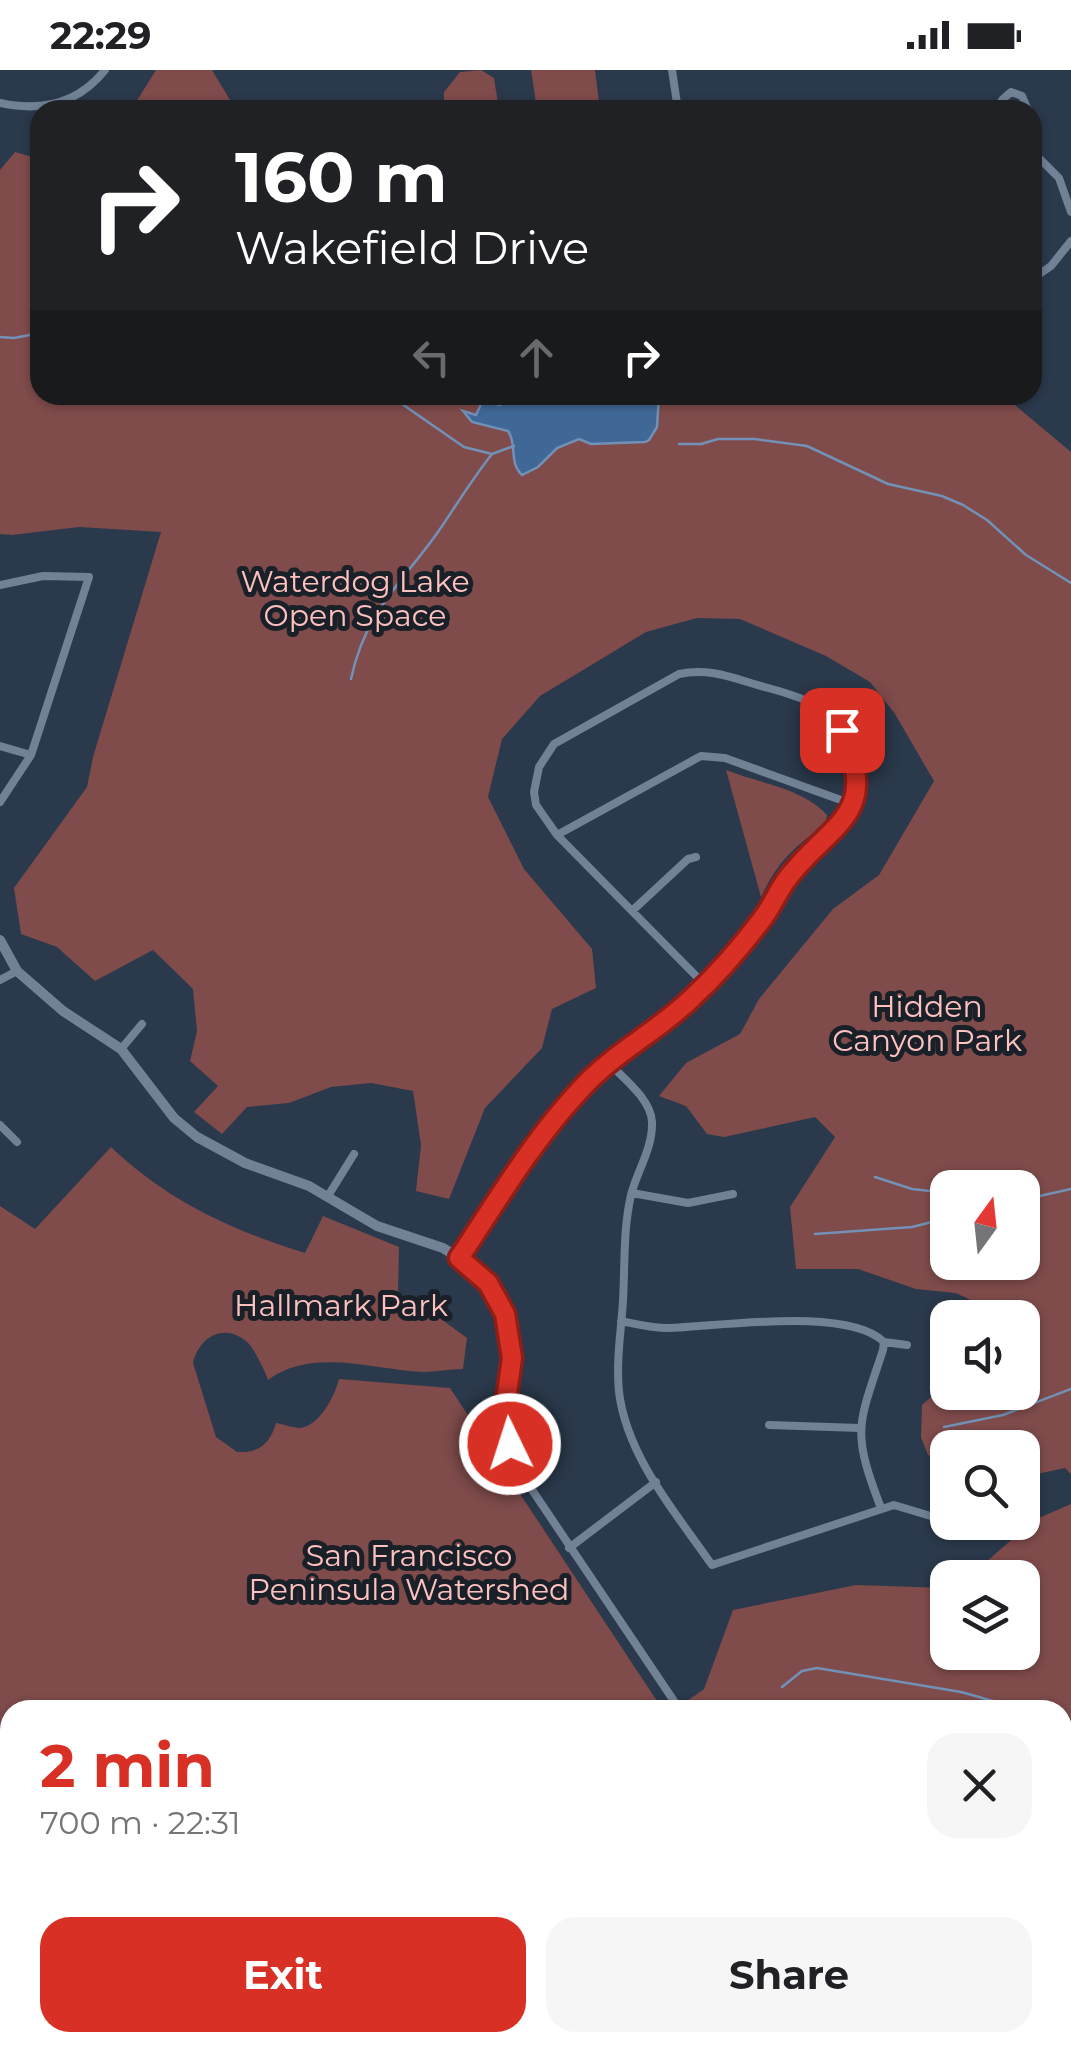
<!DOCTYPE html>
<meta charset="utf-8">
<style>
:root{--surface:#fff;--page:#f6f6f6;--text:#202124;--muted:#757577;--accent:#d93025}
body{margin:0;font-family:Montserrat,sans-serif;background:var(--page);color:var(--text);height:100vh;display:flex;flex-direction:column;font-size:38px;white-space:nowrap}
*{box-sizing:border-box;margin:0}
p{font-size:32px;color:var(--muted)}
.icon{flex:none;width:55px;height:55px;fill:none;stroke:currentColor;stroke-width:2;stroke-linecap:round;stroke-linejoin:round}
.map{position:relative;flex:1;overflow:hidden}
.sheet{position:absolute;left:0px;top:1630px;width:1072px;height:352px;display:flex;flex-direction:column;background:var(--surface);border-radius:30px 30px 0 0;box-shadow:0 2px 8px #0004}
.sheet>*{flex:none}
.top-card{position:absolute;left:30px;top:30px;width:1012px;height:305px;border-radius:30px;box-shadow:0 2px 8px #0004;background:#202124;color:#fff;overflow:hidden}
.needle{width:65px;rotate:15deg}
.tools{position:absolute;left:930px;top:1100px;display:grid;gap:20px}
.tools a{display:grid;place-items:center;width:110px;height:110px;border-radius:20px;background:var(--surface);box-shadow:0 2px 8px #0004;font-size:50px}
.pin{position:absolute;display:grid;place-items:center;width:85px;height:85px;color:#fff;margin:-42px;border-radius:20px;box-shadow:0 5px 15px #0006}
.me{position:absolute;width:110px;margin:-55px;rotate:356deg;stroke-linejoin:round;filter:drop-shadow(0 0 8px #0008)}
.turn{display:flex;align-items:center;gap:35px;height:210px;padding:0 40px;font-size:45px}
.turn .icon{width:130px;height:130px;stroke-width:2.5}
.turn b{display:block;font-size:70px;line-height:85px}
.lanes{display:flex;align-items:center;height:95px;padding:0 40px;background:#0003;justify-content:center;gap:50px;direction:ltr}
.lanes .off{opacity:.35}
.round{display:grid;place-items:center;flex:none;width:105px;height:105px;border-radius:30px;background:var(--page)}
.overview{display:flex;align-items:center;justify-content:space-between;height:170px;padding:0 40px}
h1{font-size:60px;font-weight:700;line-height:75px;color:var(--accent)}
.button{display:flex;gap:20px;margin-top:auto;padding:20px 40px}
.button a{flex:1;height:115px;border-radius:30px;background:var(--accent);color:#fff;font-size:40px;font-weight:700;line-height:115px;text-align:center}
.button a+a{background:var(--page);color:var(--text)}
.status{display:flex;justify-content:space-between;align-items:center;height:70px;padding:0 50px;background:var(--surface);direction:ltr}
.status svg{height:28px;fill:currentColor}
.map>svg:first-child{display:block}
</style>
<div class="status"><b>22:29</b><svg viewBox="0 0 49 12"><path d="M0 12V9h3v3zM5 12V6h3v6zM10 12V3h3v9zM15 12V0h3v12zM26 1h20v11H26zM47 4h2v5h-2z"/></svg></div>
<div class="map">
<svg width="1071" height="1982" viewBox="0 0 1071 1982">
<rect width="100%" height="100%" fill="#2a394b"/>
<path fill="#7f4b4b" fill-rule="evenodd" d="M156 0H212L236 40H131Z
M481 0 494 8 499 40H444V22L460 2Z
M531 0H595L600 40H537Z
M15 82 40 89V325H1003L1071 382V1404L1065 1398 1023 1407 1022 1378H948L947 1393 928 1385 921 1367 922 1335 947 1313 948 1322H1022V1248L982 1247 983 1236 956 1223 916 1219 858 1199H796L790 1137 835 1067 815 1047 724 1067 707 1064 686 1036 659 1026 686 993 740 964 759 929 833 839 879 805 934 711 895 644 870 612 826 586 740 549 697 548 646 562 540 626 502 669 488 727 524 799 592 879 596 918 552 939 542 978 485 1038 449 1129 416 1121 421 1075 413 1021 371 1013 331 1017 289 1033 247 1037 222 1064 194 1042 218 1016 190 991 197 961 193 919 153 880 95 911 57 877 21 864 14 818 87 717 93 687 161 462 79 457 12 465 0 464V100ZM948 1118H1022V1192H948Z
M726 700C758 713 803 718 827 745L825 754C792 780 780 788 761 827Z
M111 1077C168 1131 231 1160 305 1183L323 1146 399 1177 398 1224 430 1241 467 1268 463 1299C450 1299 436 1302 423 1302 373 1300 313 1277 268 1310 266 1303 254 1278 247 1272 224 1252 199 1267 193 1293L216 1367 237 1382C259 1383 270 1374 276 1353 283 1354 293 1358 300 1358 320 1356 335 1325 339 1309L450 1318 663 1640H10V1972H878L884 1982H0V1136L35 1159Z
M1071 1434V1883L1062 1878V1640H685L687 1631 704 1619 733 1540 856 1515 947 1518 948 1582H1022V1508L969 1507 1034 1450Z"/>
<path fill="#406897" stroke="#7391b6" stroke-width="2.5" d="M515 325H659L657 357 649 370 645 372 591 374 579 369 557 378 538 397 522 405C508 391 518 376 508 361L472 352 463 341 476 345 484 328 499 335 512 331Z"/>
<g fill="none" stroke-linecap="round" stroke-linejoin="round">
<path stroke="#7391b6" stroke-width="2.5" d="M0 267 14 268 40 263
M389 325 464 377 492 384 514 376
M679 374H701L718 369H755L807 376 888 414 942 426 963 435 987 450 1026 485 1071 513
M351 609C365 542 401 514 438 462 456 436 472 409 492 384
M875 1107 912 1119 948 1123
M1022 1125H1036
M1022 1130 1071 1119
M815 1164 912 1157 948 1148
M944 1357 1003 1345 1071 1319
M782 1617 802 1601 817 1598 961 1622 1025 1640
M1062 1652 1071 1654
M1062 1697 1071 1696"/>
<path stroke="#718297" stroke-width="8" d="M672 0 678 40
M0 33C42 42 78 34 105 0
M1001 40 1002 30 1011 22 1022 26 1028 40
M1032 56V81
M1032 81 1059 108 1071 142
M1032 209 1051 196 1071 171
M0 515 43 506 89 507 31 685 0 732
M0 676 31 685
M557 765 701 686 725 688 852 734
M632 841 688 789 696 787
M0 910 17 901
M121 979 142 954
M608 992C623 1008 651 1029 652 1052 653 1078 637 1101 631 1125 623 1160 625 1195 623 1231 621 1262 616 1290 619 1322 627 1387 676 1443 712 1495L894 1435 934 1447 944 1457
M0 1055 17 1072
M632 1123 688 1133 733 1124
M328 1126 354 1084
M621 1251C636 1254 652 1258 668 1258 717 1257 847 1236 884 1272L883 1280C858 1356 851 1360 881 1438
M884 1272 907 1275
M769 1355 860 1358
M569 1478 656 1412
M680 1640 516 1396 503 1352 512 1288 505 1244 487 1213 459 1188 550 1056 578 1021 608 992 689 932 749 866 788 808 841 756C865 715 856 659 813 634 795 624 774 620 754 614 728 606 706 598 679 604L554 674 539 697 534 722 536 735 557 765 705 915
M944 1972 950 1982
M1026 1982 1031 1977"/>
<path stroke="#718297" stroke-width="10" d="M0 870 17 901 63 941 121 979 174 1048 197 1067 245 1093 309 1116 377 1156 443 1178 459 1188"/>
</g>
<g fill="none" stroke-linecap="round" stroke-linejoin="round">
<g stroke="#8d1f18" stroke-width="25">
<path id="route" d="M510 1374 503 1352 512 1288 505 1244 488 1213 459 1188C497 1131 533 1070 580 1020 613 983 657 962 692 928 718 904 742 876 763 848 772 836 778 821 787 809 830 752 882 747 842 660"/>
</g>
<use href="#route" stroke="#d93025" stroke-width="18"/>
</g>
<g text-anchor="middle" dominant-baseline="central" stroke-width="10" stroke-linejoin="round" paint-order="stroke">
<g font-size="30" fill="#fec1c0" stroke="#192028">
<text x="355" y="511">Waterdog Lake<tspan x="355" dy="34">Open Space</tspan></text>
<text x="927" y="936">Hidden<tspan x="927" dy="34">Canyon Park</tspan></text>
<text x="341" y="1235">Hallmark Park</text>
<text x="409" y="1485">San Francisco<tspan x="409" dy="34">Peninsula Watershed</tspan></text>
</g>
</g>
</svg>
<div class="tools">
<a><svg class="needle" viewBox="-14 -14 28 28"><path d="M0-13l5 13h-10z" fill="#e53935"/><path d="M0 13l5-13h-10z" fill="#757577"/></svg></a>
<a><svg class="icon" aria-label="sound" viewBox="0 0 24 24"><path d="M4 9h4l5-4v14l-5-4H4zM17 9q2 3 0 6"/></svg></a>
<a><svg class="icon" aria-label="search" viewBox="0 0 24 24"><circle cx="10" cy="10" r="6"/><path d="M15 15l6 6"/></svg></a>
<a><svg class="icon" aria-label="layers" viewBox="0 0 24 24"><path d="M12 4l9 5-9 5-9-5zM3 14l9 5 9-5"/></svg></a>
</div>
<div class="pin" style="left:842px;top:660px;background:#d93025"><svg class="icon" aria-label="arrive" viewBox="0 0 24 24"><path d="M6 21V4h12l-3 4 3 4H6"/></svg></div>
<svg class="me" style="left:510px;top:1374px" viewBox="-20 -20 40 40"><circle r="17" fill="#d93025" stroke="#fff" stroke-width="3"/><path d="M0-11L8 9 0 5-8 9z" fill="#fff"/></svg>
<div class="top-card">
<div class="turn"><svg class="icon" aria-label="right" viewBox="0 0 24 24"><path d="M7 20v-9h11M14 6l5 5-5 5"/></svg><div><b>160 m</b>Wakefield Drive</div></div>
<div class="lanes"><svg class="icon off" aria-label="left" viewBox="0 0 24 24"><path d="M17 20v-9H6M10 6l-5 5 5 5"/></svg><svg class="icon off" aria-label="ahead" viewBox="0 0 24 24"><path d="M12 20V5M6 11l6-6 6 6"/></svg><svg class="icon" aria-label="right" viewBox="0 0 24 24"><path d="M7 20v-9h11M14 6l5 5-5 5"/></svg></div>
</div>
<section class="sheet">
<div class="overview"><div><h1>2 min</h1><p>700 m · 22:31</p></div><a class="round"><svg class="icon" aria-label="close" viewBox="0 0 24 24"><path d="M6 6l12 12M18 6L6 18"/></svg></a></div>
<div class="button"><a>Exit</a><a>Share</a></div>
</section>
</div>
